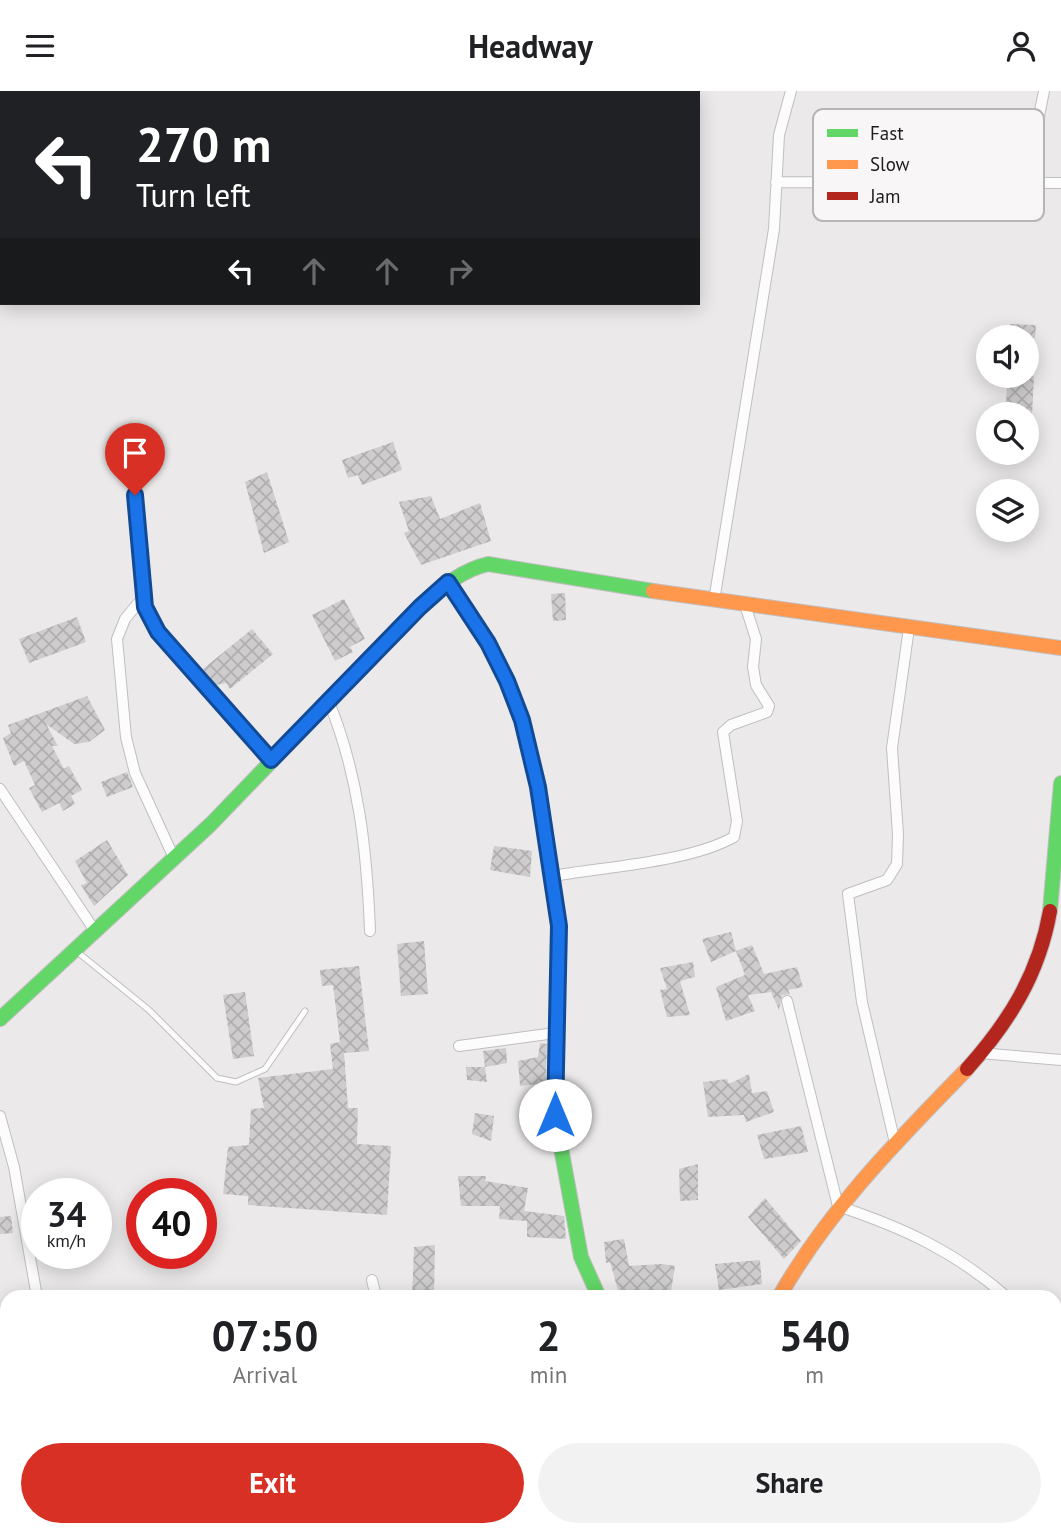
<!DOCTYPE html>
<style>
:root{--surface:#fff;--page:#f2f2f2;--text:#202124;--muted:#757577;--accent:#d93025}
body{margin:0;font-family:"PT Sans",sans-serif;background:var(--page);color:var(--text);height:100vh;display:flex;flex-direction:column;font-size:26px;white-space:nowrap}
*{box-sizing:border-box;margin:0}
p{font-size:23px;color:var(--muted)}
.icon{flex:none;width:38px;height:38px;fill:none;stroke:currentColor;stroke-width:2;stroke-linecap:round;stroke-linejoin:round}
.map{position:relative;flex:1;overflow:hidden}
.panel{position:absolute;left:0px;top:1199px;width:1062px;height:247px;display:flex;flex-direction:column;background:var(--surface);border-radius:21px 21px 0 0;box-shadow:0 4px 18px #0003}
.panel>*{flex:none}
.guide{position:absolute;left:0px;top:0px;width:700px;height:214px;box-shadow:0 4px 18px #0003;background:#202124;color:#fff;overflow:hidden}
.controls{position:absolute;left:976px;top:234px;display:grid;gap:14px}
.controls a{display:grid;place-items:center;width:63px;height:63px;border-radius:50%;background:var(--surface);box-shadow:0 4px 18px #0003;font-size:35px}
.speed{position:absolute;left:21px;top:1087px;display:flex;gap:14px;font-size:35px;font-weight:700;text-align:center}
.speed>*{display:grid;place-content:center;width:91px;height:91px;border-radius:50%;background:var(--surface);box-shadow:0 4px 18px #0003;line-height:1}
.speed small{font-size:18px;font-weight:400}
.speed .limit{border:10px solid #d22;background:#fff;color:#111}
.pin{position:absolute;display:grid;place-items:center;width:60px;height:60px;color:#fff;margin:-72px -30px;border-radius:50% 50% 50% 0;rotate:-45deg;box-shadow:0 0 7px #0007}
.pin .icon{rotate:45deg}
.me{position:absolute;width:77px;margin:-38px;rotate:0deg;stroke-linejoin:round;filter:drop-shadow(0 0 5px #0008)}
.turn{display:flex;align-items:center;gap:24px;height:147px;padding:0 21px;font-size:32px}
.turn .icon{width:91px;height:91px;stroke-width:2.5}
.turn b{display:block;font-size:49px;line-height:60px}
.lanes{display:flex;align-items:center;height:66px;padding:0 21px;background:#0003;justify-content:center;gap:35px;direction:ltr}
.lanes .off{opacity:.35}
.eta{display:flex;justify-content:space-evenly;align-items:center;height:119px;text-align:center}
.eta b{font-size:42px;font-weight:700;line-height:49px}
.primary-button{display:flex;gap:14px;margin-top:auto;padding:14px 21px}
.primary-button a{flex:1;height:80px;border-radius:42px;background:var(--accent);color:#fff;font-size:28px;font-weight:700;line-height:80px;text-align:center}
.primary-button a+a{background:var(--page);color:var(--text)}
header{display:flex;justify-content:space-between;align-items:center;height:91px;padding:0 21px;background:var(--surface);font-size:32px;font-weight:700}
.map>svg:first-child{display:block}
</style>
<header><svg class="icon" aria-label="menu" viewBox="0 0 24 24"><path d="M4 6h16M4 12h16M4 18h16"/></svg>Headway<svg class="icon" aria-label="person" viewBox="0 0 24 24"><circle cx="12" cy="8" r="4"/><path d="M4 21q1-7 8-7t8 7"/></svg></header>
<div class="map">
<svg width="1061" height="1445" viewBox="0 0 1061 1445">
<defs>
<pattern id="building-cross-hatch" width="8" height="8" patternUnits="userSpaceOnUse" patternTransform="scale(1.75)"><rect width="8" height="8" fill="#cecccd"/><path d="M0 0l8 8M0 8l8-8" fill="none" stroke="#b0afb0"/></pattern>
</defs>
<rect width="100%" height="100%" fill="#ebe9ea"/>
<path fill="url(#building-cross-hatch)" d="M1010 233 1036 234 1035 247H1009Z
M1007 285H1034L1032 324H1006Z
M393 351 402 379 362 394 358 384 348 387 342 369Z
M267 381 289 451 264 462 245 391Z
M431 405 440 428 480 412 491 450 421 474 404 442 409 440 399 411Z
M565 502 566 529 553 530 551 503Z
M344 508 365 548 350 556 353 561 335 570 312 524Z
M77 526 86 551 29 572 19 548Z
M252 538 273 563 230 598 226 592 216 594 203 578Z
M87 605 105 639 89 651 74 653 46 633 58 655H52L64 678 69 675 82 699 71 705 75 713 63 720 59 712 42 721 29 697 35 694 24 670 14 675 3 647 11 642 8 634Z
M127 681 133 696 107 706 101 691Z
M107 749 128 784 94 815 81 794 87 792 75 770Z
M494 755 532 760 530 786 490 779Z
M731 841 736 860 711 871 702 848Z
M424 850 428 903 401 905 397 853Z
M752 854 764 883 797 876 803 896 788 899 790 903 782 904 779 919 771 901 748 904 755 920 726 930 716 896 745 884 736 860Z
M693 871 695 886 680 890 690 924 667 926 660 899 667 898 660 877Z
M359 875 369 960 344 962 348 1017H358L357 1053 391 1055 387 1124 248 1114V1105L223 1103 228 1056 249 1054 251 1018 264 1017 258 987 333 978 330 953 340 951 333 894 322 895 320 879Z
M245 901 254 965 233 968 223 904Z
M540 952 547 953 545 1024 550 1051 532 1052V1023H538V993L520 995 518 970 538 966Z
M506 957 507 972 485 976 483 960Z
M466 976H485L487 991 467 989Z
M749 983 752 1002 767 1000 774 1021 746 1031 744 1024 708 1026 703 991 727 988 729 993Z
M475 1022 494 1025 491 1050 472 1043Z
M801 1035 808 1061 764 1068 757 1044Z
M698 1073V1109L680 1110 679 1078Z
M458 1085H486L485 1090 528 1097 524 1120 564 1125 566 1148 527 1146V1130L499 1128 500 1115H461Z
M765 1107 801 1150 784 1168 748 1126Z
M11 1125 13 1142 0 1143V1126Z
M624 1148 629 1175 662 1173 675 1175 670 1206H655L656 1203 620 1206 610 1171 606 1172 604 1151Z
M435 1154 434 1206H412L414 1156Z
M760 1169 762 1193 719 1199 715 1173Z"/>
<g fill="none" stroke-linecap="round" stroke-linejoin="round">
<g stroke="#c0bebf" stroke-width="7">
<path id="lane" d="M75 859 149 919 217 987 236 991 265 978 305 920"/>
</g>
<g stroke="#c0bebf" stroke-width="12">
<path id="street" d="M54 2 55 0
M1039 25 1044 0
M0 84 2 82
M776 91 1061 92
M135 404 145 516 158 542 271 669
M144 505 125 528 117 548 126 646 135 682 174 767
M714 510 774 138 779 44 791 0
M329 611C359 685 367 761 370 840
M0 698 95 840
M553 785C604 776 690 771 734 746L737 730 723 641 731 634 767 621 769 615 756 594 753 576 756 548 745 514
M787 910 838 1115C904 1137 954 1160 1007 1206
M459 955 555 942
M980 962 1061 969
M0 1025 14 1076 37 1206
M895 1052 862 911 848 803 887 789 897 773 898 743 892 657 909 537
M372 1189 376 1206
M1055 1246 1061 1250
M0 1386 7 1389
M68 1438 70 1445
M436 1438 438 1445
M311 1445V1438
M620 1445 621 1438
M770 1445V1438"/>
</g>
<g stroke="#c0bebf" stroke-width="16">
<path id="fast" d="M448 491 488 552 507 590 522 629 538 696 559 835 555 1024 581 1166 599 1206
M1050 820 1061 692
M0 928 211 733 420 516C442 497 459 480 488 473L653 500"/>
</g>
<g stroke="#c0bebf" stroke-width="16">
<path id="slow" d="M653 500 1061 557
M779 1206C829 1118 897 1050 967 978"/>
</g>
<g stroke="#c0bebf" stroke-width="16">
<path id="jam" d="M967 978C1009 931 1039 883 1050 820"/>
</g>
<use href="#lane" stroke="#fcfcfc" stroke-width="5"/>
<use href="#street" stroke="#fcfcfc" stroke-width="10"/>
<use href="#fast" stroke="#63d668" stroke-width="14"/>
<use href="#slow" stroke="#ff974d" stroke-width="14"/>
<use href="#jam" stroke="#b3261e" stroke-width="14"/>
</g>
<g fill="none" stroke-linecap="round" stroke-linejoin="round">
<g stroke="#114b97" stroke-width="18">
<path id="route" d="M135 404 145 516 158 541 271 669 420 516 448 491 488 552 507 590 522 629 538 696 559 835 555 1024"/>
</g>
<use href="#route" stroke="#1a73e8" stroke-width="12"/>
</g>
<rect x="813" y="18" width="231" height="112" rx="10" fill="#f9f6f7" stroke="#b7b5b6" stroke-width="2"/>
<rect x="827" y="38" width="31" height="8" fill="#63d668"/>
<rect x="827" y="69" width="31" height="9" fill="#ff974d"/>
<rect x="827" y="101" width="31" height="8" fill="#b3261e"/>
<g font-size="19" fill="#1e1d1d">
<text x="870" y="49">Fast</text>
<text x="870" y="80">Slow</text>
<text x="870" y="112">Jam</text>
</g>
</svg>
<div class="controls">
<a><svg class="icon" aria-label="sound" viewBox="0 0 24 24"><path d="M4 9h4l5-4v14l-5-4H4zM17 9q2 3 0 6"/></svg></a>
<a><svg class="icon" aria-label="search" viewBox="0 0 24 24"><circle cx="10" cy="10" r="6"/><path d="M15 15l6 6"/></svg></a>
<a><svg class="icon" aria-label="layers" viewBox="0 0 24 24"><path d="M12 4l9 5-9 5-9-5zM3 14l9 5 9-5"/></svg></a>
</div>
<div class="speed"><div>34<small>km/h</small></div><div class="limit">40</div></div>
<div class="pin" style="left:135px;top:404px;background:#d93025"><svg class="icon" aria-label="arrive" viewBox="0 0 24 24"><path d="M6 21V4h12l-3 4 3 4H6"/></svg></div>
<svg class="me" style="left:555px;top:1024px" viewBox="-20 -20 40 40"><circle r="19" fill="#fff"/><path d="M0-13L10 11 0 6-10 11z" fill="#1a73e8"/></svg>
<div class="guide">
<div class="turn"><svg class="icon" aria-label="left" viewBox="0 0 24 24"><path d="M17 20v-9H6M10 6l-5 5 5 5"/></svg><div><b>270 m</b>Turn left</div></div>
<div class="lanes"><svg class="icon" aria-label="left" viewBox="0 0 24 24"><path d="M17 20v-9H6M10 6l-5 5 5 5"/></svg><svg class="icon off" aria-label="ahead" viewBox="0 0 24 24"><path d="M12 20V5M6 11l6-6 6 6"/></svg><svg class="icon off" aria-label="ahead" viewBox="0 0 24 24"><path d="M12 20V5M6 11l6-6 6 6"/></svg><svg class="icon off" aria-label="right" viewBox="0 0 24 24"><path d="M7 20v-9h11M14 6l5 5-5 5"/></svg></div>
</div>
<section class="panel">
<div class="eta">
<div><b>07:50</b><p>Arrival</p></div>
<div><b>2</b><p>min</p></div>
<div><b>540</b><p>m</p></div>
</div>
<div class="primary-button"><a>Exit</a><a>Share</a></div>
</section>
</div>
